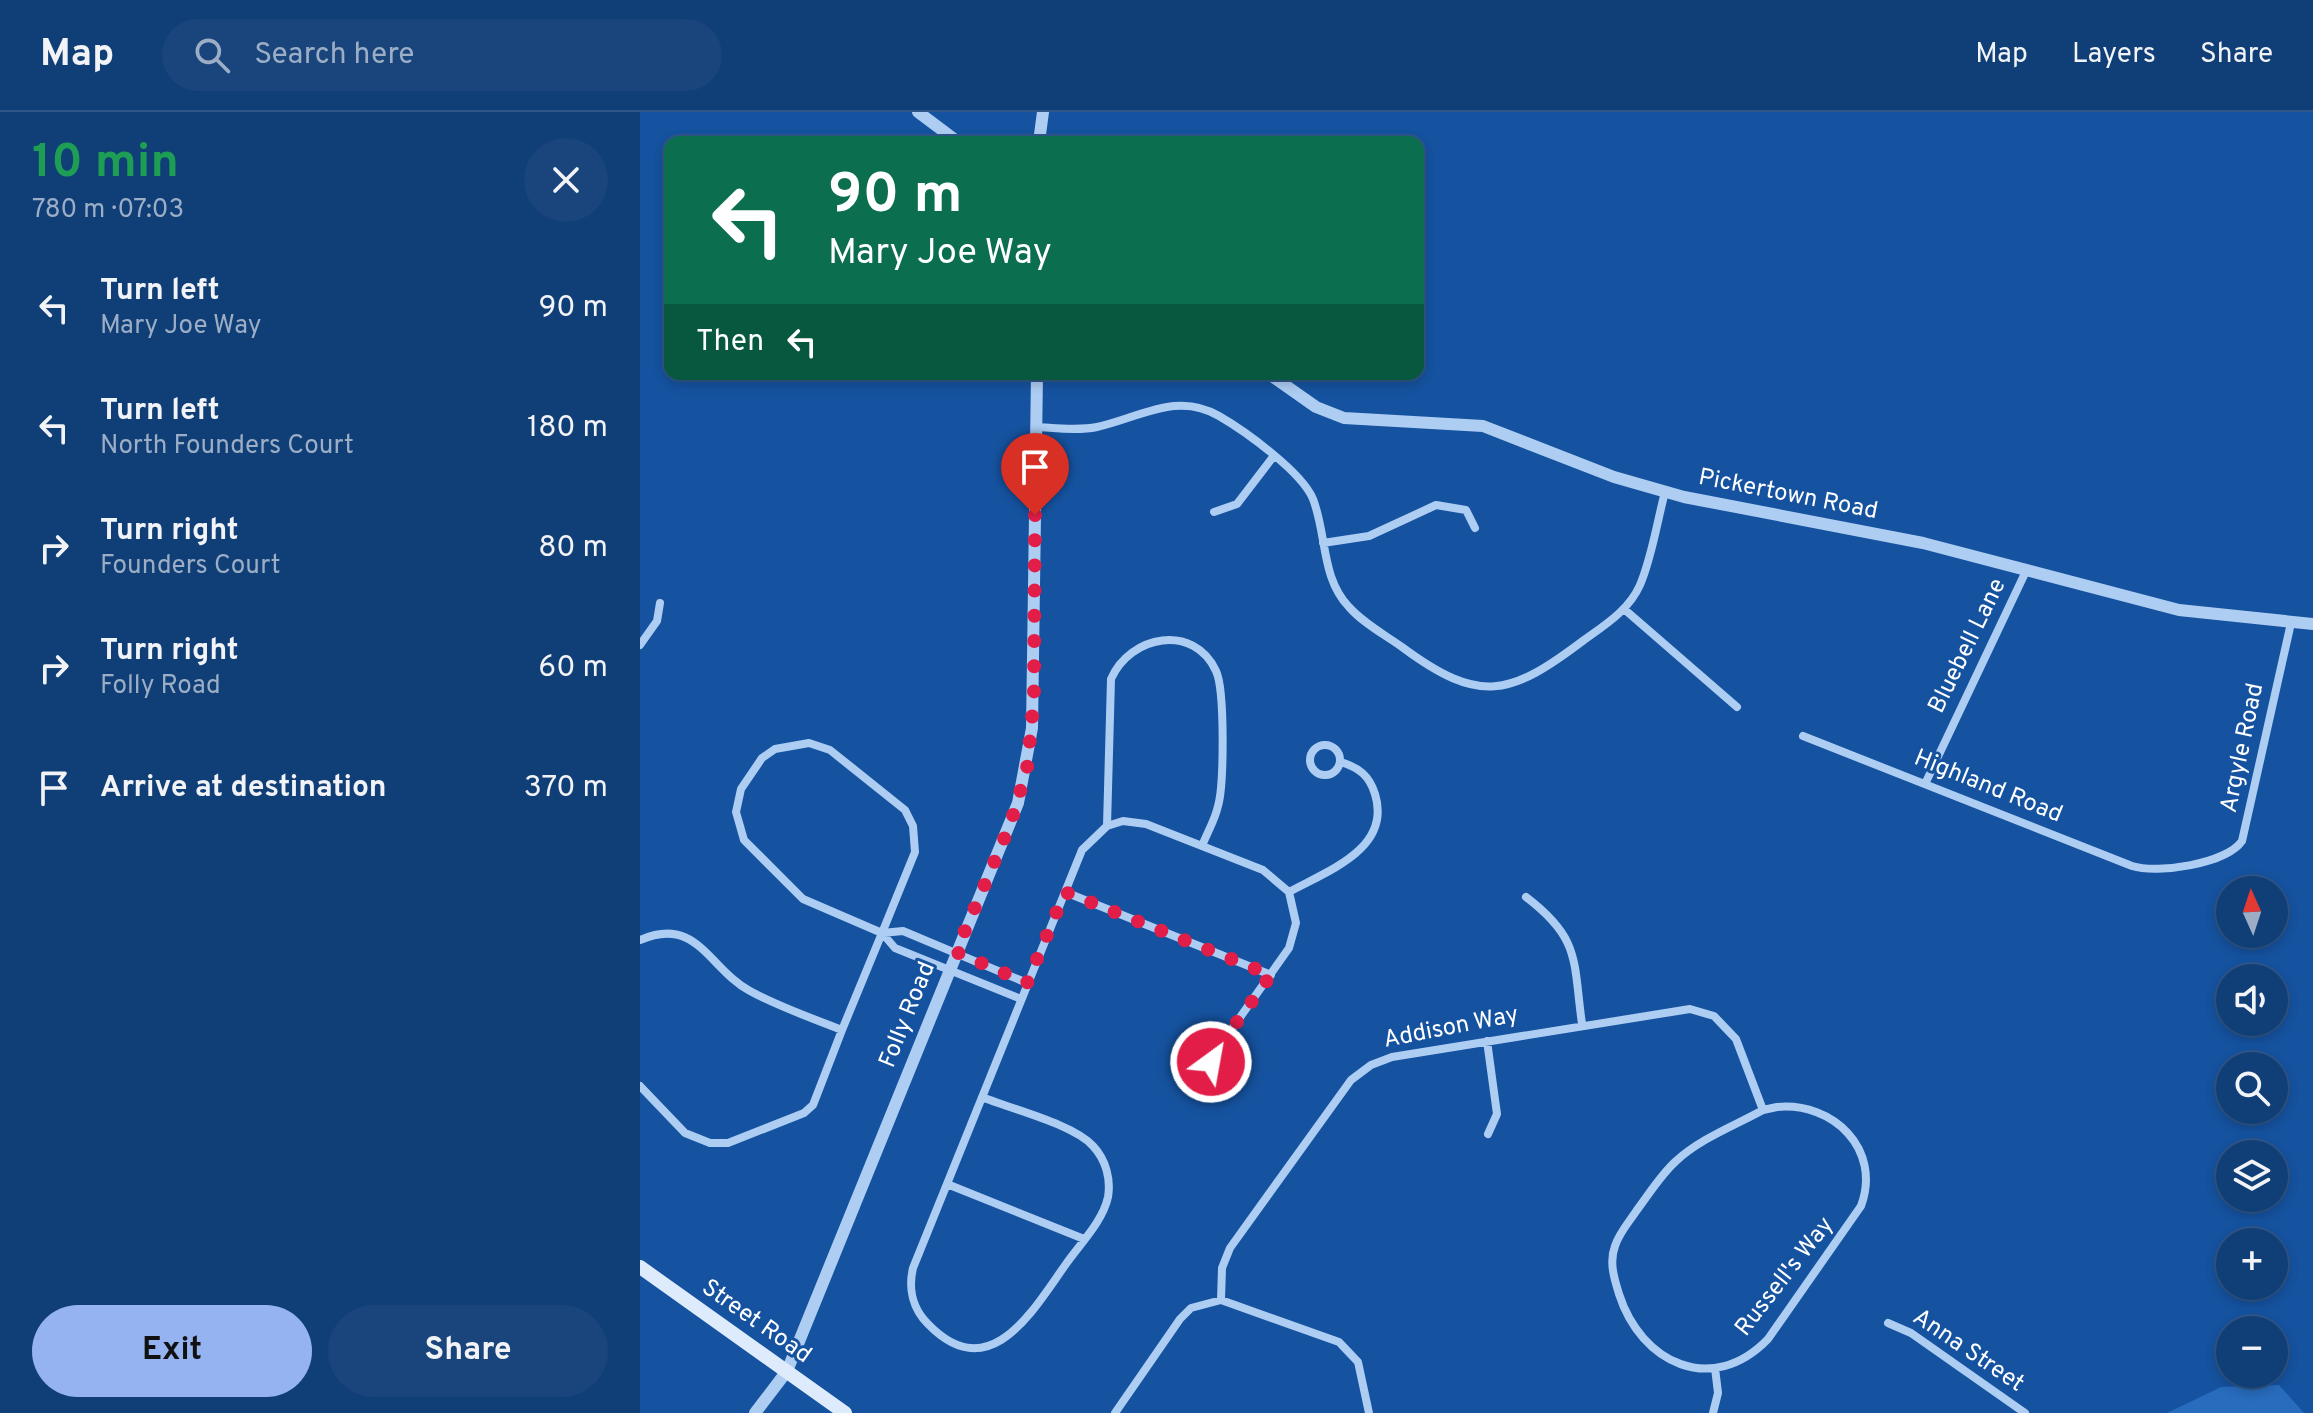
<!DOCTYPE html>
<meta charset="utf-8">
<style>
:root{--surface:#103e77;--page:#19457c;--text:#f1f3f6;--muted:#9caec6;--line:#305789;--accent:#95b2f1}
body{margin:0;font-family:Overpass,sans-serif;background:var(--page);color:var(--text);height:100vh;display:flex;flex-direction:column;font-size:30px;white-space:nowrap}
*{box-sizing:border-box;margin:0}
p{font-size:26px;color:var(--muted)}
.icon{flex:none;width:44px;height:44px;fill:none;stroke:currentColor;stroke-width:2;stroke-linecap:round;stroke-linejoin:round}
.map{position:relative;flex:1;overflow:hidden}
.drawer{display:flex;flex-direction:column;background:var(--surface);width:640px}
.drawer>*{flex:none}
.hud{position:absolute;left:24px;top:24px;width:760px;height:244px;border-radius:16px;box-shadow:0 4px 12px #0003,0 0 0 2px var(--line);background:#0b6e4f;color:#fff;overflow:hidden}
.needle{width:52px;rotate:357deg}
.buttons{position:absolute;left:1576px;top:764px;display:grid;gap:16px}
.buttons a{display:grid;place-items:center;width:72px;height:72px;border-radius:50%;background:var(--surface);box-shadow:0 4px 12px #0003,0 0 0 2px var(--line);font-size:40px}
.pin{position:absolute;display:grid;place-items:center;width:68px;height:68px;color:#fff;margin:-82px -34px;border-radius:50% 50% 50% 0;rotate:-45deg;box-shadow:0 0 8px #0007}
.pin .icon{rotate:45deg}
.me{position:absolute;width:88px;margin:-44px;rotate:32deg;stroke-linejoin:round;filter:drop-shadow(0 0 6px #0008)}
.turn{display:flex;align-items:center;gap:28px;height:168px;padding:0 32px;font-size:36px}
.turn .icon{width:104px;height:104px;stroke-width:2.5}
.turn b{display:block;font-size:56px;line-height:68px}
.then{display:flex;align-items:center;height:76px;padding:0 32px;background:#0003;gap:16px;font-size:30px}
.round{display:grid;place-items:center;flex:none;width:84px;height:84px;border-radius:42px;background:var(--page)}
.headline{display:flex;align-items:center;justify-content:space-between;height:136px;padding:0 32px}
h1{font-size:48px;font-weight:700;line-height:60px;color:#1e9e55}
.primary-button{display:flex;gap:16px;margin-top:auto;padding:16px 32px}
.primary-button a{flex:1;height:92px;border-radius:48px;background:var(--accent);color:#111;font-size:32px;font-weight:700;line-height:92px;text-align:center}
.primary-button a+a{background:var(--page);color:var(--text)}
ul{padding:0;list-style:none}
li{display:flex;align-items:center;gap:24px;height:120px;padding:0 32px}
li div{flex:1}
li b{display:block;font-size:30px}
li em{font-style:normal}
header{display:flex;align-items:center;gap:48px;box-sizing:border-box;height:112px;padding:0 40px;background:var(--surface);border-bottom:2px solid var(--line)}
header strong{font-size:38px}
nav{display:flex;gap:44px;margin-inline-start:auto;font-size:28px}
.search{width:560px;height:72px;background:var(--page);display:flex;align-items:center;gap:20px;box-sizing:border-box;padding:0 28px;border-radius:44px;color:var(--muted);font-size:30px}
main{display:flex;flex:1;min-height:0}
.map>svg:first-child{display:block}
</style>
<header>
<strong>Map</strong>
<div class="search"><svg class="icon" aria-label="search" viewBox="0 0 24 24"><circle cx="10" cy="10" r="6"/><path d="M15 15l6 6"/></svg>Search here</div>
<nav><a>Map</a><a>Layers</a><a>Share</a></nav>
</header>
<main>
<section class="drawer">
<div class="headline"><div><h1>10 min</h1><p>780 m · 07:03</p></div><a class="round"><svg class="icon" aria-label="close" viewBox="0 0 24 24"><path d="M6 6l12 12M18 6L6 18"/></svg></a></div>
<ul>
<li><svg class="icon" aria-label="left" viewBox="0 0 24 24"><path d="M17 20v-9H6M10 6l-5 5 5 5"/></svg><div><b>Turn left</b><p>Mary Joe Way</p></div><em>90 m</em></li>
<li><svg class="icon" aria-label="left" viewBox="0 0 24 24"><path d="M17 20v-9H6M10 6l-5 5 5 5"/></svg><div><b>Turn left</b><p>North Founders Court</p></div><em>180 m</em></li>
<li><svg class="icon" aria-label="right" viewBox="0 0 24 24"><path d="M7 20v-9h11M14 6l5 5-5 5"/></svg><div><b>Turn right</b><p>Founders Court</p></div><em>80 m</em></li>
<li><svg class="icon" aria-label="right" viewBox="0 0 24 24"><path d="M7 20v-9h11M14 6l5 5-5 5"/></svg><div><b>Turn right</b><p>Folly Road</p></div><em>60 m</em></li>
<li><svg class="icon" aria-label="arrive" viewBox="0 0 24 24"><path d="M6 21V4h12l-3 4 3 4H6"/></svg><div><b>Arrive at destination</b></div><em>370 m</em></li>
</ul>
<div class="primary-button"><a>Exit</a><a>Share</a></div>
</section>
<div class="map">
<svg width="1673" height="1301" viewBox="0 0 1673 1301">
<rect width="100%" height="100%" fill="#15529f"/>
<path fill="#286cbd" d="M1639 1273 1664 1301H1527L1581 1275Z"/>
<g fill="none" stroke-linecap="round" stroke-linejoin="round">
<path stroke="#adcdf3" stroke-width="8" d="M396 315C416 316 438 319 457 315 499 306 537 279 579 304 605 319 662 360 673 387 687 423 681 466 709 495 723 511 745 523 762 535 840 593 870 584 944 528 965 513 989 498 1000 473 1012 445 1017 410 1025 380
M574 400 597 392 633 345
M683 431 729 424 796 393 826 398 835 416
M984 497 1097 595
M0 533 17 509 20 491
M1163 624 1492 754C1518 762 1586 752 1602 729L1651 511
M670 648a15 15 0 1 1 30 0a15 15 0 1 1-30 0Z
M1285 672 1387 457
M467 714 471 567C490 523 554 511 576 559 585 578 584 673 578 694 575 708 567 721 562 734
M425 780 631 863
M649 780C687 759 752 737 735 682 729 663 719 656 701 650
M886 785C941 827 933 848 942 912
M242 821 263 819 387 871
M0 828C57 803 69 857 110 879 139 895 172 906 202 918
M847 929 857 1002 848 1022
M544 945a14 14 0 1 1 28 0a14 14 0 1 1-28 0Z
M0 974 45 1021 70 1031H88L164 1001 173 993 202 918 242 821 275 740 273 714 265 698 190 638 169 631 135 637 122 646 101 677 96 700 104 728 163 787 242 821 255 836 381 887
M342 985C371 997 433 1012 453 1034 466 1048 471 1067 468 1085 463 1109 440 1132 426 1152 393 1198 350 1276 288 1212 273 1197 268 1177 273 1156L442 738 467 714 483 709 506 712 623 758 649 780 656 811 649 836 584 928 571 939
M1137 995C1193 990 1242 1037 1221 1094L1128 1227C1072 1285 1001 1251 979 1182 974 1166 969 1150 975 1134 979 1121 989 1110 997 1098 1009 1082 1020 1064 1035 1050 1059 1027 1094 1014 1123 998Z
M307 1072 444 1127
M581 1188 582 1156 590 1136 711 968 731 953 752 945 1050 897 1074 904 1096 927 1123 998
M1248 1211 1271 1221 1385 1301
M475 1301 540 1207 551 1196 581 1188 699 1230 718 1250 729 1301
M1073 1301 1078 1281 1075 1256"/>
<path stroke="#adcdf3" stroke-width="12" d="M278 0 318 30
M399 30 403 0
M629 262 676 295 704 306 843 314 974 365 1044 385 1283 431 1539 498 1673 512
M115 1301 147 1259 378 691 392 616 397 262"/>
<path stroke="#ddebfd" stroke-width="14" d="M0 1155 205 1301"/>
</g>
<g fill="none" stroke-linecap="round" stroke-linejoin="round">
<path stroke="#e11d48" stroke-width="14" stroke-dasharray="0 25.2" d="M395 403 394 586 387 657 370 713 316 840 387 871 425 780 631 863 584 928 571 939V950"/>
</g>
<g text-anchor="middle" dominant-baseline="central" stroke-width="6" stroke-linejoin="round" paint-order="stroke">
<g font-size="24" fill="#fff" stroke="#15529f">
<text transform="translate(1148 383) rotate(11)">Pickertown Road</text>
<text transform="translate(1328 534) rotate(-64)">Bluebell Lane</text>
<text transform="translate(1603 636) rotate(-78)">Argyle Road</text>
<text transform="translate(1348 675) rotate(22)">Highland Road</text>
<text transform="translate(268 903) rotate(-68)">Folly Road</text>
<text transform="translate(811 916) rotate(-11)">Addison Way</text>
<text transform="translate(1145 1165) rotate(-52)">Russell's Way</text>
<text transform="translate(116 1210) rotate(35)">Street Road</text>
<text transform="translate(1328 1239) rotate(34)">Anna Street</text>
</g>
</g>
</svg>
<div class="buttons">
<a><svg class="needle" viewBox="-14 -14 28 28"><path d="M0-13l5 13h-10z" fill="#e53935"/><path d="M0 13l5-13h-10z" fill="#9caec6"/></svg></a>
<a><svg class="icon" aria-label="sound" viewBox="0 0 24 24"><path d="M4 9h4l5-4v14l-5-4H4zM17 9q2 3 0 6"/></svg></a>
<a><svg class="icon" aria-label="search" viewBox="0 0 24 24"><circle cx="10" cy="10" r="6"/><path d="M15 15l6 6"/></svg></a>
<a><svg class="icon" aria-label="layers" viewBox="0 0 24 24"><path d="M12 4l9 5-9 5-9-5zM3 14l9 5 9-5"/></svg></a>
<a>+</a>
<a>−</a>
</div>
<div class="pin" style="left:395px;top:403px;background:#d93025"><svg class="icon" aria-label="arrive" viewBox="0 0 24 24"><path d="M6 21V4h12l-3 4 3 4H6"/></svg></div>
<svg class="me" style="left:571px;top:950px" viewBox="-20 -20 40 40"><circle r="17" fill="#e11d48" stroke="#fff" stroke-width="3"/><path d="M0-11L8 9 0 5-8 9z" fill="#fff"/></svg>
<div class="hud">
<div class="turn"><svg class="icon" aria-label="left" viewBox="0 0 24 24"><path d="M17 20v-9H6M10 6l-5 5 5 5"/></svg><div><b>90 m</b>Mary Joe Way</div></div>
<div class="then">Then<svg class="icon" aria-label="left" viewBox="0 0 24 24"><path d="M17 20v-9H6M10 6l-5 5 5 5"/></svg></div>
</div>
</div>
</main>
